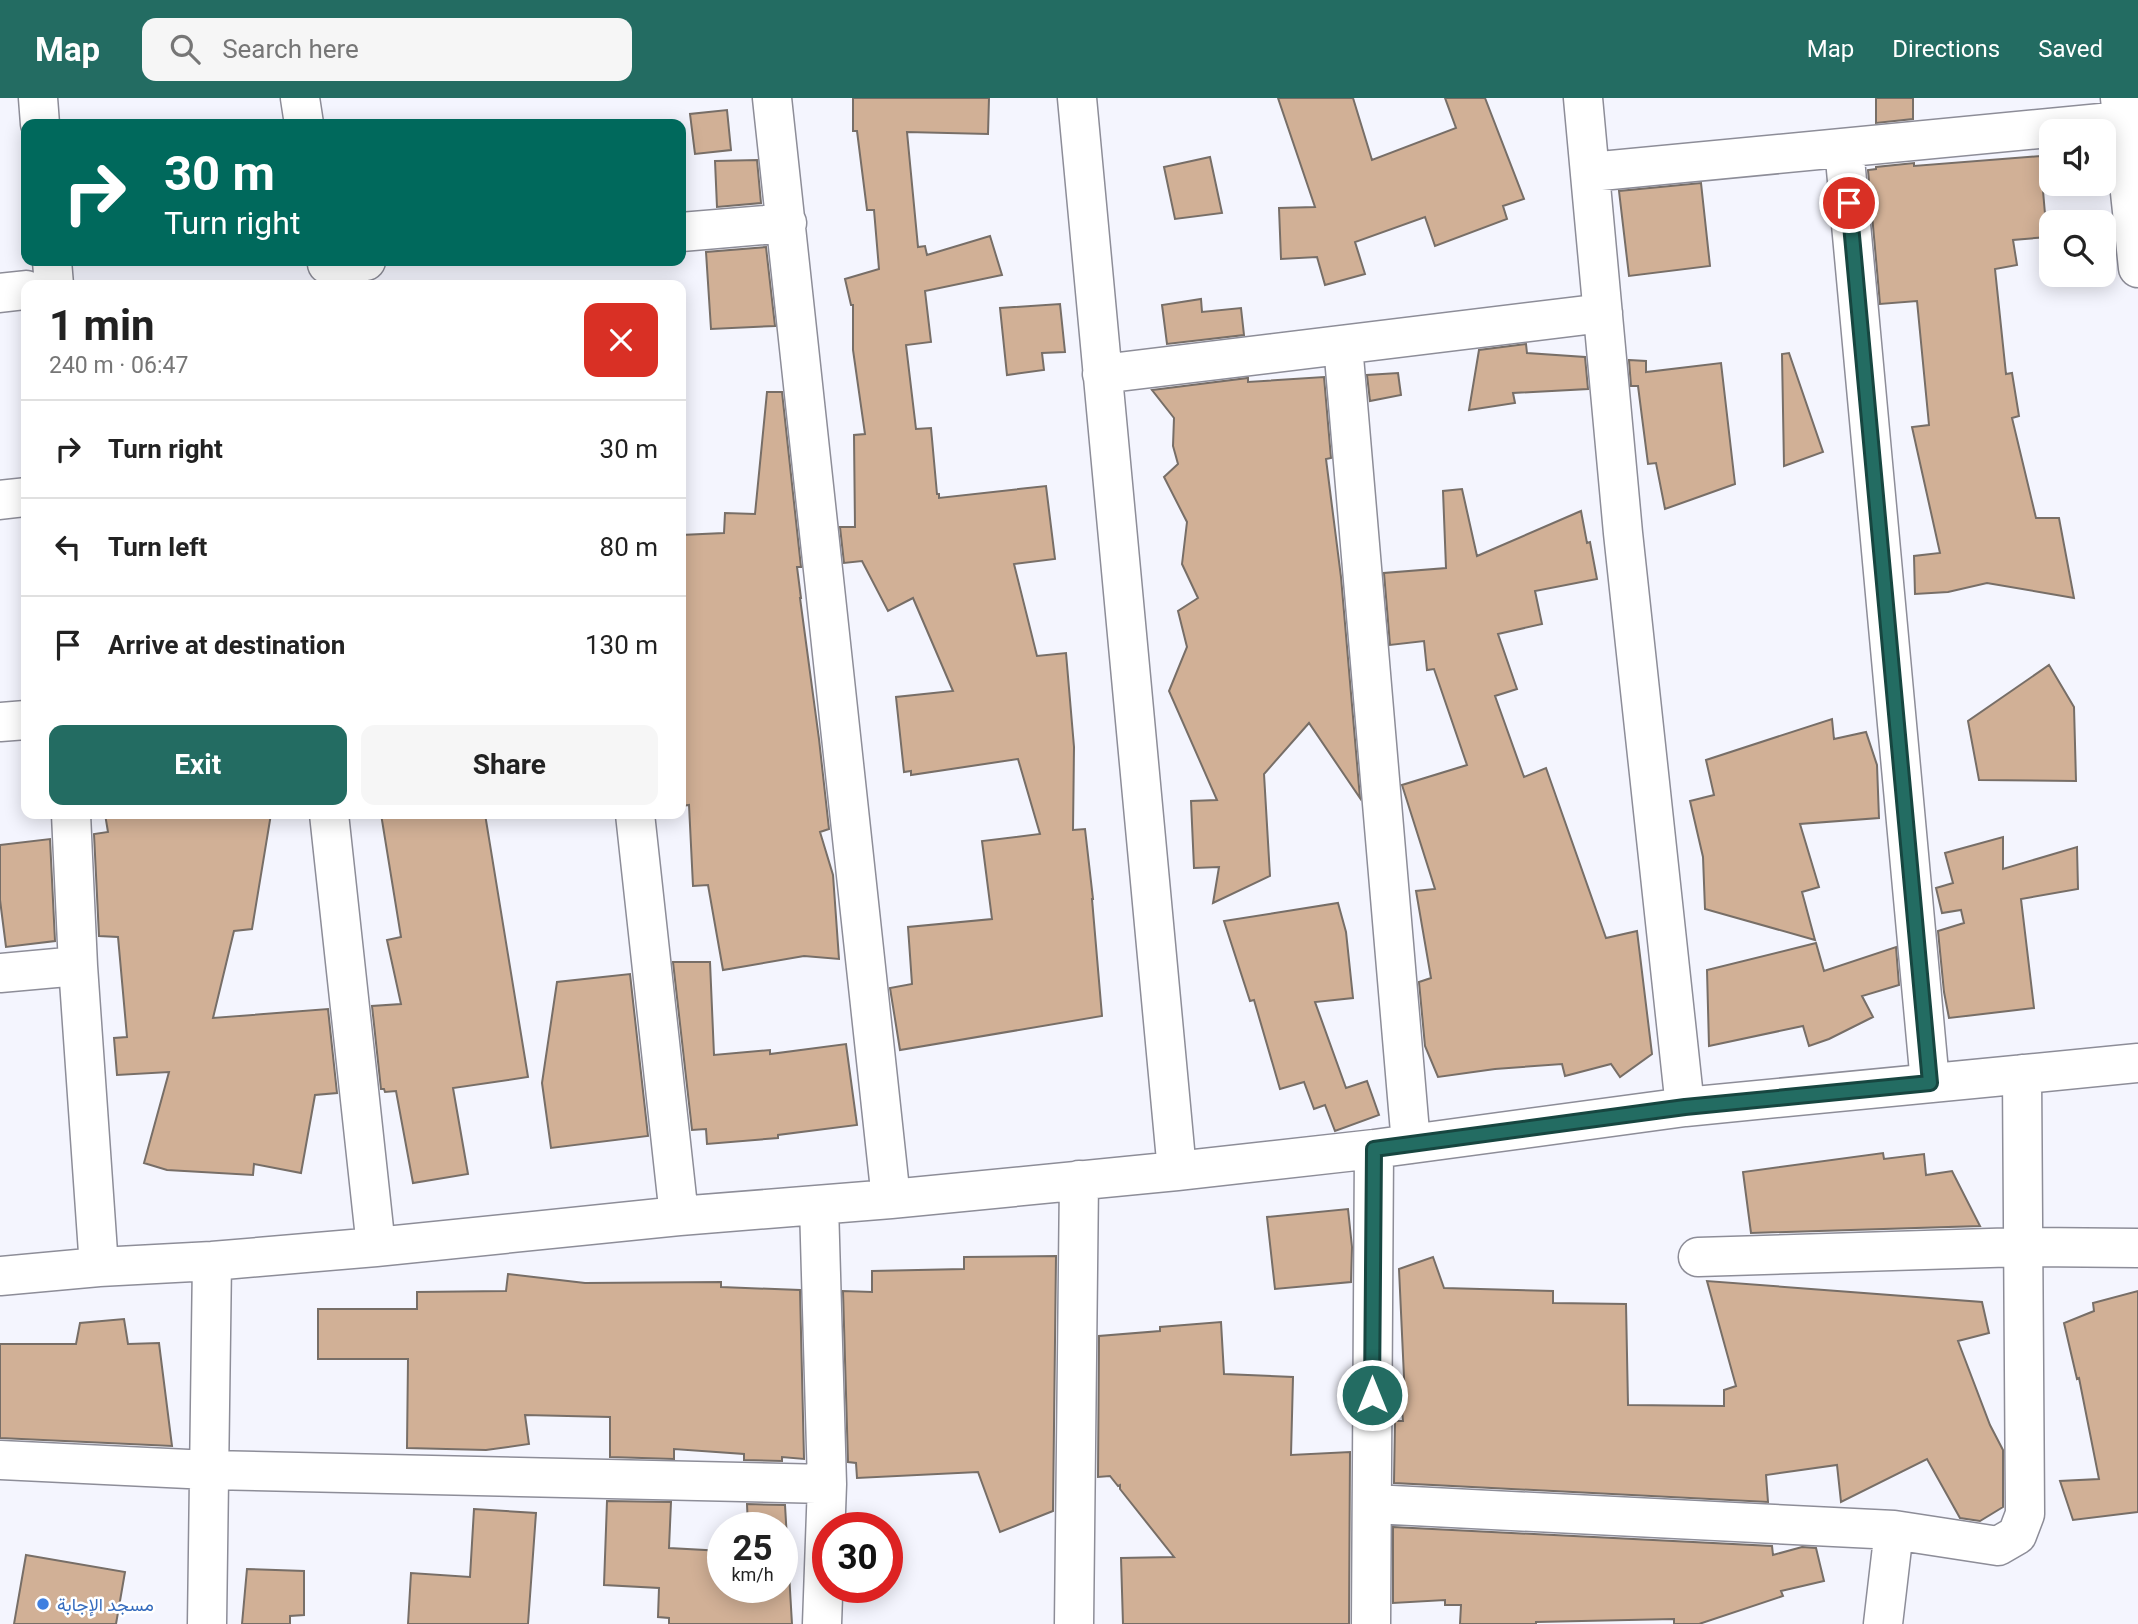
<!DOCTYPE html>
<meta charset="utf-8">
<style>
:root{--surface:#fff;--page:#f6f6f6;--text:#222;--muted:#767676;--line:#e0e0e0;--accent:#236c62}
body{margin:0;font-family:Roboto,Vazirmatn,sans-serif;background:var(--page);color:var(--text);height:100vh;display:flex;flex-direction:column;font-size:26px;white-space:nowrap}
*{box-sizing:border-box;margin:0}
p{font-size:23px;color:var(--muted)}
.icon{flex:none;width:38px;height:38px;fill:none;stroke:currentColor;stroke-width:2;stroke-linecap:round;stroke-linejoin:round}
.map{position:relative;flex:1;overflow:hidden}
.details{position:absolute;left:21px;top:182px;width:665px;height:539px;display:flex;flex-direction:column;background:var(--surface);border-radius:14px;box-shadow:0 4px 18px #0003}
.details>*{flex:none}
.hud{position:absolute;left:21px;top:21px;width:665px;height:147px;border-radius:14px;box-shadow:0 4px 18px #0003;background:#00695c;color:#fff;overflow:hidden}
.controls{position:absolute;left:2039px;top:21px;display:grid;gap:14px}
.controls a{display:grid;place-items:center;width:77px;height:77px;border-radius:14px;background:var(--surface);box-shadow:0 4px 18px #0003;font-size:35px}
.speed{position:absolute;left:707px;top:1414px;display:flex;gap:14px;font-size:35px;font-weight:700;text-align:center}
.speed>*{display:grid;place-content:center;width:91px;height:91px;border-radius:50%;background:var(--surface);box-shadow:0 4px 18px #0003;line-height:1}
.speed small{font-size:18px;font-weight:400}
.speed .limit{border:10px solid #d22;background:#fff;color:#111}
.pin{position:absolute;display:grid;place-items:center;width:60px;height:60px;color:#fff;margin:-30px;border:4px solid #fff;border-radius:50%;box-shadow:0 2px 7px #0007}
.me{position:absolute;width:77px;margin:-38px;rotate:0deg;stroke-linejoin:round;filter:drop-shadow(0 0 5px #0008)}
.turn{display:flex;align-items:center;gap:24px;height:147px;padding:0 28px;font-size:32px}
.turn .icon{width:91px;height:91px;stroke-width:2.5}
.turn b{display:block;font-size:49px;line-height:60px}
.round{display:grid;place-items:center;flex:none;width:74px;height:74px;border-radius:14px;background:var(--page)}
.head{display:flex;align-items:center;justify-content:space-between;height:119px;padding:0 28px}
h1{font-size:42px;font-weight:700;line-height:52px}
.button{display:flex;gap:14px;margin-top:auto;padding:14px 28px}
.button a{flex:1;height:80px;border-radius:14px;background:var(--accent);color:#fff;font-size:28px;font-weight:700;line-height:80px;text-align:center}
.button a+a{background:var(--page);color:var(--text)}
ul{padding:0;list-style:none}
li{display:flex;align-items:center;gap:21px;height:98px;padding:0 28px;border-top:2px solid var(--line)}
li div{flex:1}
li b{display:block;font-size:26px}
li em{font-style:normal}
header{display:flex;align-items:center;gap:42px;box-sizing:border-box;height:98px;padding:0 35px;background:var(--accent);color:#fff}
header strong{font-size:33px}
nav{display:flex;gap:38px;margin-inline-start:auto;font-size:24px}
.search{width:490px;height:63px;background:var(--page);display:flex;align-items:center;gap:18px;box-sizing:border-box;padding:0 24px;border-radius:14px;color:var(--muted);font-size:26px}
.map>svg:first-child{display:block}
</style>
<header>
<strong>Map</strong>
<div class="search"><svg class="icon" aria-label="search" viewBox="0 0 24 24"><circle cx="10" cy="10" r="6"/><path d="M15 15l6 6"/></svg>Search here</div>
<nav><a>Map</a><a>Directions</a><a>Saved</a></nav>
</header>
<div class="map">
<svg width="2138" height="1526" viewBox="0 0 2138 1526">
<rect width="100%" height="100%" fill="#f4f5fe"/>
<path fill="#d1b096" stroke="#776e67" stroke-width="2" d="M853 0H989L988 36 907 34 918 149 925 148 927 157 990 138 1002 177 925 193 931 244 906 247 916 331 931 330 937 396H939V400L1046 388 1055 461 1014 466 1037 558 1066 555 1074 649 1073 732 1085 731 1093 801H1092L1102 918 900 952 890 890 912 886 908 829 992 821 982 743 1040 736 1018 661 911 677V673L904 674 896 599 953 593 913 500 888 513 862 463 844 465 840 429H855L854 337 865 336 853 252V207H851L845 181 879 171 874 112H867L857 33H853Z
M1278 0H1353L1372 62 1456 30 1445 0H1485L1524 101 1503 108 1507 121 1435 148 1425 119 1355 144 1365 176 1325 187 1317 159 1281 161 1279 110 1315 109Z
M1876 0H1913V21L1876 25Z
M727 12 731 52 695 56 690 16Z
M2040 58 2047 139 2013 142 2017 167 1995 171 2006 276 2012 275 2019 318 2012 320 2036 420H2059L2074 500 1987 485 1948 494 1915 496 1914 458 1940 455 1912 329 1929 327 1917 203 1880 206 1868 72 1876 71V69L1914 65V68Z
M1210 59 1222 115 1175 121 1164 69Z
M757 62 761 105 717 109 715 63Z
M1701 85 1710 168 1629 178 1619 93Z
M766 149 775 228 711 231 706 154Z
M1201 201 1202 214 1241 210 1244 237 1167 246 1162 207Z
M1060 206 1065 254 1042 255 1044 272 1007 277 1000 210Z
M1526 246 1527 255 1585 259 1588 291 1513 295 1515 305 1469 312 1479 252Z
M1789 255 1823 354 1784 368 1782 256Z
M1629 262 1646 263V274L1721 265 1735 386 1665 411 1656 365 1648 366 1638 288H1631Z
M1398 275 1401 297 1370 303 1367 277Z
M1324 279 1331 360 1326 361 1341 479 1360 700 1309 625 1264 676 1270 778 1213 805 1219 769 1194 770 1191 703 1217 702 1169 593 1187 549 1178 513 1198 500 1182 466 1187 424 1164 379 1178 366 1173 348 1174 320 1152 292 1248 280V284Z
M767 294H782L801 469H797L801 500H800L819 641 829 731 820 734 833 777 839 861 804 858 723 872 708 787 693 788 689 707 681 708V437L724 435 725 415 755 416Z
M1462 391 1477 458 1581 413 1587 445 1590 444 1597 481 1535 493 1542 526 1498 536 1517 591 1495 598 1524 679 1546 670 1606 840 1637 833 1652 956 1620 979 1611 966 1565 978 1562 966 1495 971 1438 979 1425 948 1419 884 1431 880 1416 793 1435 791 1402 687 1467 667 1434 571 1427 572 1424 543 1390 547 1384 475 1446 470 1443 393Z
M2049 567 2074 609 2076 683 1979 682 1968 623Z
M1832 621 1834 641 1866 634 1877 667 1879 720 1800 726 1819 789 1802 794 1815 842 1705 811 1703 759 1690 703 1714 697 1706 662Z
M105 716H271L252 831 234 833 213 920 328 911 337 995 315 997 301 1075 254 1066 253 1077 167 1072 144 1065 169 974 117 977 114 940 127 939 118 839 99 838 94 736 108 734Z
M381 716H485L528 979 453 990 468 1076 413 1085 396 993 385 994 384 991H381L372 908 401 906 387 842 401 839Z
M2003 739V771L2077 749 2078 791 2021 801 2034 910 1949 920 1944 894 1938 833 1964 825 1961 812 1942 815 1936 790 1953 785 1945 755Z
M50 741 55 843 6 849 0 802V747Z
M1338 805 1346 834 1353 900 1315 904 1346 990 1367 983 1379 1017 1335 1033 1325 1007 1314 1011 1304 984 1280 991 1254 902 1250 903 1224 823Z
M1816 845 1824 873 1896 849 1899 887 1862 898 1873 919 1829 941 1809 948 1803 928 1709 948 1707 872Z
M673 864H710L714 957 770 952V956L846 946 857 1027 778 1037V1040L707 1046 706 1031 692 1032Z
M630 876 648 1038 551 1050 542 985 557 884Z
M1883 1055 1884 1061 1924 1056 1926 1077 1952 1073 1980 1128 1751 1135 1743 1074Z
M1348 1111 1352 1149 1351 1184 1275 1191 1267 1119Z
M1056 1158 1053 1413 1000 1434 978 1374 857 1380 856 1365 848 1364 843 1193 872 1194V1173L964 1171V1159Z
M1433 1159 1444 1190 1553 1193V1205L1626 1206 1628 1307 1724 1308V1292L1736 1288 1707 1183 1982 1204 1989 1235 1958 1243 1990 1327 2003 1352V1409L1980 1423 1960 1420 1927 1361 1841 1404 1837 1367 1766 1377 1768 1404 1394 1385 1395 1323H1403L1401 1301H1405L1399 1171Z
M508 1176 585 1185 721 1184V1189L800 1192 804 1361 782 1359V1363L744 1362V1356L674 1351V1361L610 1359V1319L525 1317 529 1346 486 1352 407 1350 408 1261H318V1211H417V1194L506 1193Z
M2138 1193V1414L2073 1422 2060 1383 2099 1381 2079 1280 2077 1281 2064 1225 2094 1213 2093 1205Z
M124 1221 128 1246 159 1245 172 1348 0 1340V1246H76L80 1225Z
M1221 1224 1224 1276 1293 1279 1291 1357 1350 1354 1349 1526H1123L1121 1460 1174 1459 1120 1391V1387L1118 1388 1110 1378 1098 1379 1099 1238 1160 1233V1229Z
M607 1403 671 1404 669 1450 723 1453V1489H782V1430H748L747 1406 785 1407 792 1526H669V1520L658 1519 659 1490 604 1487Z
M474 1411 536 1415 528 1526H408L411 1475 470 1479Z
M1393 1429 1772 1448 1773 1457 1802 1449 1816 1450 1824 1483 1781 1493 1783 1498 1699 1526H1674V1521L1536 1524V1526H1460L1461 1507H1445V1502L1393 1505Z
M26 1457 125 1474 116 1526H14Z
M247 1471 304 1473V1517L290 1518V1526H242Z"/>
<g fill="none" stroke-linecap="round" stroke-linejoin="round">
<g stroke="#8d8d98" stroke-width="41">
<path id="minor" d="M38 0 40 26
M300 0 304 26
M772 0 891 1101
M1077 0 1177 1073
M1583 0 1623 435 1685 1009
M2120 0 2138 170
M1844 50 1930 985
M1590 74 2122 23
M681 134 787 125
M52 163 54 187
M327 166 366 163
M0 195 26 192
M1343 247 1411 1046
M1102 276 1603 215
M0 402 26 399
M0 624 26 622
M71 716 78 868 99 1169
M329 716 376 1149
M635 716 679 1118
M0 875 78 868
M819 1107 827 1386 822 1526
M1698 1159 2022 1149 2138 1150
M0 1178 99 1169 212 1163 376 1149 679 1118 891 1101 1177 1073 1374 1051 1685 1009 2138 965
M0 1362 209 1372 827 1386
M1372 1406 1894 1432 1998 1448 2017 1437 2025 1416 2022 976
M207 1526 212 1163
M1074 1526 1079 1082
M1371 1526 1374 1051
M1883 1526 1894 1432"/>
</g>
<use href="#minor" stroke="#fff" stroke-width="38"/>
</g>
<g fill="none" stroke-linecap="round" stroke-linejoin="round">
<g stroke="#174640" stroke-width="18">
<path id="route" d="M1372 1297 1374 1051 1685 1009 1930 985 1849 105"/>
</g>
<use href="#route" stroke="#236c62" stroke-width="12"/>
</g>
<circle fill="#3f7fe0" stroke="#fff" stroke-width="2.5" cx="43" cy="1506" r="7"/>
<g text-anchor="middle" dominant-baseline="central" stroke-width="5" stroke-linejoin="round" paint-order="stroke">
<g font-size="18" fill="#366cbe" stroke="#fff" text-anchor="start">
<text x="57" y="1506">مسجد الإجابة</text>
</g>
</g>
</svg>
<div class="controls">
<a><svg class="icon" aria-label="sound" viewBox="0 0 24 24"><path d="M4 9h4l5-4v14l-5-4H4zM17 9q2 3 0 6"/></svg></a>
<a><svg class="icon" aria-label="search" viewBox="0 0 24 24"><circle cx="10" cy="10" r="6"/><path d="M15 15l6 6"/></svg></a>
</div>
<div class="speed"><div>25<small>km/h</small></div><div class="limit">30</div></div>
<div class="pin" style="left:1849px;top:105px;background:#d93025"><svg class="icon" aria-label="arrive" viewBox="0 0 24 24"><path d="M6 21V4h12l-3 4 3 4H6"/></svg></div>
<svg class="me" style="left:1372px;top:1297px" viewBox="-20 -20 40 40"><circle r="17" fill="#236c62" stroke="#fff" stroke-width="3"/><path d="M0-11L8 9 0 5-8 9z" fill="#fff"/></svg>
<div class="hud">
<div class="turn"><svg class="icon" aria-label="right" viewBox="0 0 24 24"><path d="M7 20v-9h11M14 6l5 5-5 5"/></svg><div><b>30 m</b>Turn right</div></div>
</div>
<section class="details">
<div class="head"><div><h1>1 min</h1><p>240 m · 06:47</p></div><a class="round" style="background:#d93025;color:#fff"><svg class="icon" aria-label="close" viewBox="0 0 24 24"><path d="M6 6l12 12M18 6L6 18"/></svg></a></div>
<ul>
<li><svg class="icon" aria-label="right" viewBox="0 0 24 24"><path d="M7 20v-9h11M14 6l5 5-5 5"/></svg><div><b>Turn right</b></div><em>30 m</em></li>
<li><svg class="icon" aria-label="left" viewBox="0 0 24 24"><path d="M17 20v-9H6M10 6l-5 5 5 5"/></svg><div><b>Turn left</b></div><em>80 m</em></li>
<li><svg class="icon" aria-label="arrive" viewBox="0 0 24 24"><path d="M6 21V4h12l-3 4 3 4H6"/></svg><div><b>Arrive at destination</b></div><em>130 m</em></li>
</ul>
<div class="button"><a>Exit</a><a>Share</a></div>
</section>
</div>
